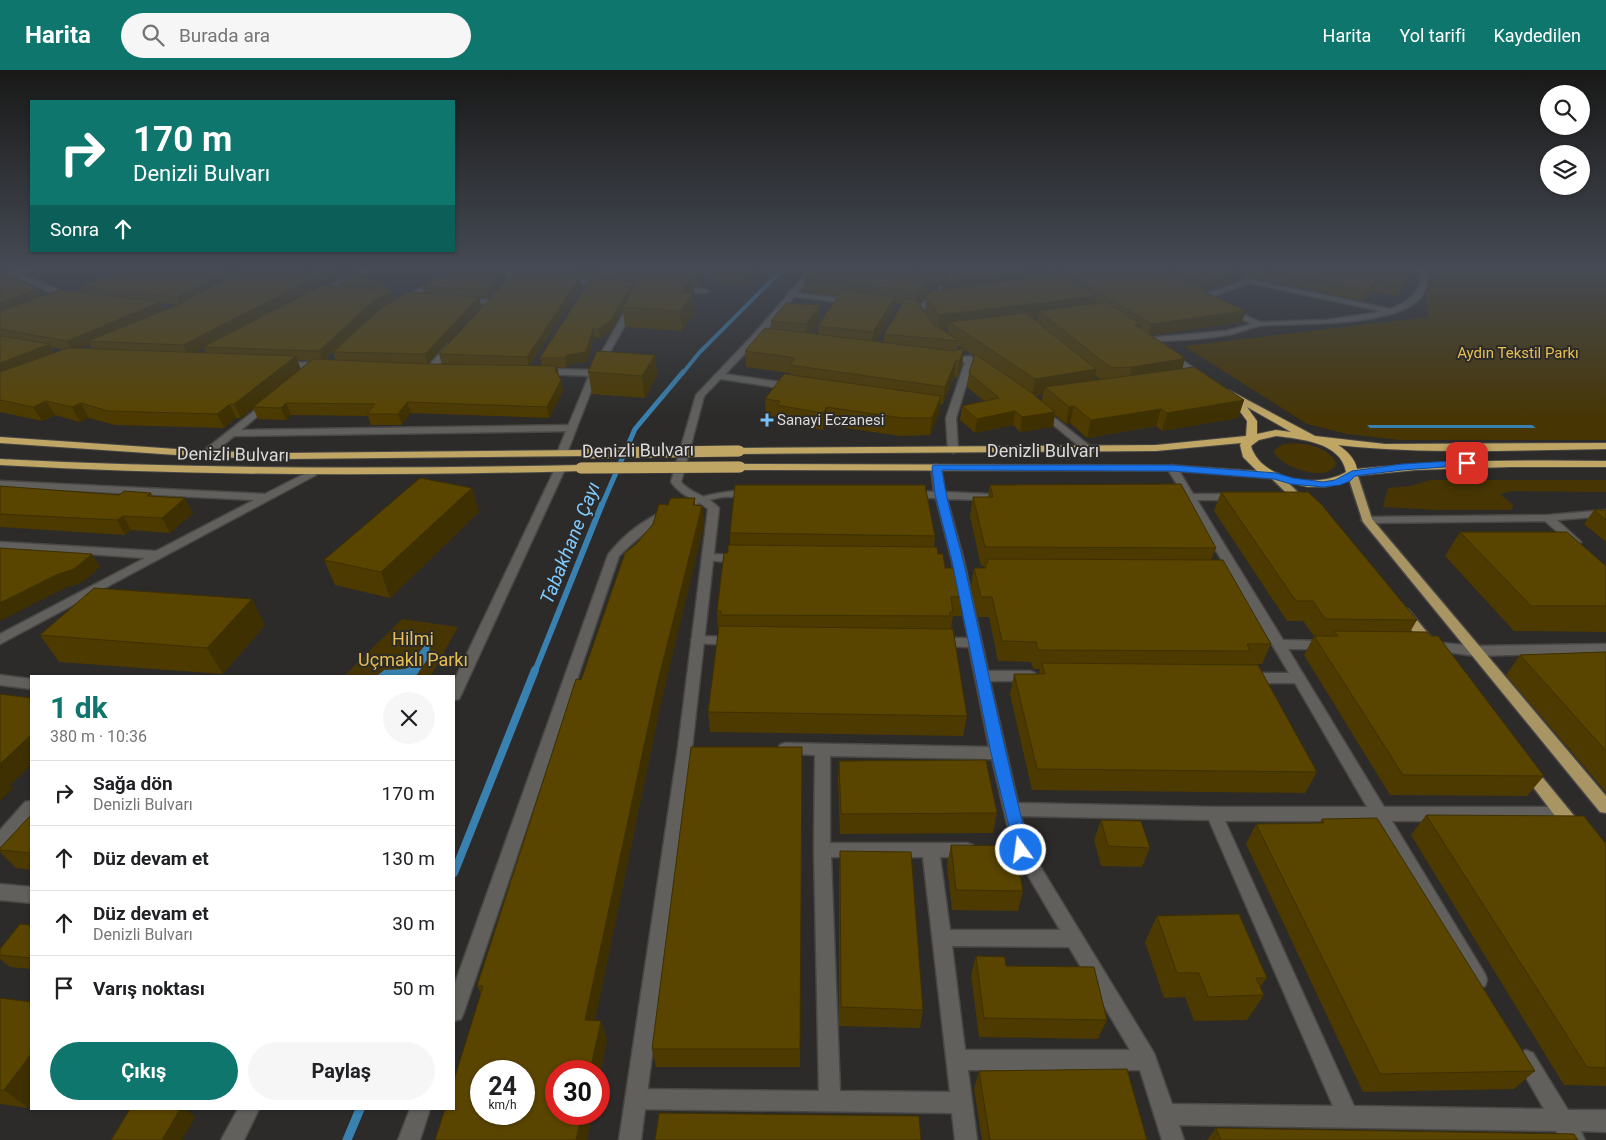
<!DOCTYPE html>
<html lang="tr">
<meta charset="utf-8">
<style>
:root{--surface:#fff;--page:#f6f6f6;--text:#202124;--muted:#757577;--line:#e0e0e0;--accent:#0f766e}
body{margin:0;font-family:Roboto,sans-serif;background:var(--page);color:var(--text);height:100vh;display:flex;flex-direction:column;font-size:19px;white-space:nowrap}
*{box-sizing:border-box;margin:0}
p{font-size:16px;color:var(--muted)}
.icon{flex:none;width:28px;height:28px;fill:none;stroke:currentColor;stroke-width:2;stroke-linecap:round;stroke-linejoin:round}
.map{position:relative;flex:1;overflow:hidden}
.drawer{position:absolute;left:30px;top:605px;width:425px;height:435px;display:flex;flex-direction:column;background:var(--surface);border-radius:0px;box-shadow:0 1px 4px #0004}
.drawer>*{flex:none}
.top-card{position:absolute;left:30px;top:30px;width:425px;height:152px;border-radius:0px;box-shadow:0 1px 4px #0004;background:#0f766e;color:#fff;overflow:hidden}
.buttons{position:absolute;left:1540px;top:15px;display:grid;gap:10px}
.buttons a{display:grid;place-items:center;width:50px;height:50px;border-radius:50%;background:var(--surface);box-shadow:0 1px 4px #0004;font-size:25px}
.speed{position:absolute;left:470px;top:990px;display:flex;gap:10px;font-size:25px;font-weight:700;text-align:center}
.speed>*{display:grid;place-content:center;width:65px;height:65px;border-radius:50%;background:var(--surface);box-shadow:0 1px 4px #0004;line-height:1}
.speed small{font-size:12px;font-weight:400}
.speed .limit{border:8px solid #d22;background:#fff;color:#111}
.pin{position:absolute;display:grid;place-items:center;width:42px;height:42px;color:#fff;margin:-21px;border-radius:10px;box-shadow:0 2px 8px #0006}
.me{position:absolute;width:55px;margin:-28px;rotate:346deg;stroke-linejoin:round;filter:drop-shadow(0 0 4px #0008)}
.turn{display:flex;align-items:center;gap:18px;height:105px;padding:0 20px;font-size:22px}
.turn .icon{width:65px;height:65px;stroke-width:2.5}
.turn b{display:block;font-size:35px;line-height:42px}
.then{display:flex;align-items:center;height:48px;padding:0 20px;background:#0003;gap:10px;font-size:19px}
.round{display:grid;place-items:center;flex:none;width:52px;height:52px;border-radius:26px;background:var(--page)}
.overview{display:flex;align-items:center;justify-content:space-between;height:85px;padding:0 20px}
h1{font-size:30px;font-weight:700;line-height:38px;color:var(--accent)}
.cta{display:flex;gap:10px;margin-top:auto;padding:10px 20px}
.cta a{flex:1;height:58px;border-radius:30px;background:var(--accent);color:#fff;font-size:20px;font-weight:700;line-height:58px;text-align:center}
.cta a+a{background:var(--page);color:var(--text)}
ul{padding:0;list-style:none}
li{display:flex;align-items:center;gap:15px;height:65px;padding:0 20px;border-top:1px solid var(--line)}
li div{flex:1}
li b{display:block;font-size:19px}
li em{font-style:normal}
header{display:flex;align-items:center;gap:30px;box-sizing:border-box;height:70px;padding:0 25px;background:var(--accent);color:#fff}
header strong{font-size:24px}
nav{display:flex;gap:28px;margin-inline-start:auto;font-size:18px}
.search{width:350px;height:45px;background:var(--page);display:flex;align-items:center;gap:12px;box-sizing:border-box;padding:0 18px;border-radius:28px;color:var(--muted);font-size:19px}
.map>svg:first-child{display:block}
</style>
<header>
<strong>Harita</strong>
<div class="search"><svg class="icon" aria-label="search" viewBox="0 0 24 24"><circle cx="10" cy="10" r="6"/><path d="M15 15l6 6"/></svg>Burada ara</div>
<nav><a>Harita</a><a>Yol tarifi</a><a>Kaydedilen</a></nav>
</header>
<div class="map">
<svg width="1606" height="1070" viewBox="0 0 1606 1070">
<rect width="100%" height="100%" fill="#2c2b29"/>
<path fill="#473604" d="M1424 198H1606V370H1400L1347 364 1307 354 1184 276 1428 247Z
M1284 374C1302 372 1328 375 1336 393 1330 414 1283 398 1274 383L1275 379Z
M1430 410H1606V422L1511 421 1500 424 1513 435 1512 440H1437L1383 437 1388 418 1410 416Z
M402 549 458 557 431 606H344Z"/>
<path fill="#3881b1" d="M1367 355H1532L1536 358H1370Z
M430 569 429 587 416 606H377L384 600 406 599Z"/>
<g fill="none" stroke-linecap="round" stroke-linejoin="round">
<path stroke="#3881b1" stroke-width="4" d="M682 304 699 283 784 198"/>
<path stroke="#3881b1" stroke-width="5" d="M602 435 635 359 683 302"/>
<path stroke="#3881b1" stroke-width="6" d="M535 601 602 434"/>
<path stroke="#3881b1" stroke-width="8" d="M454 803 535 600"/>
<path stroke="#3881b1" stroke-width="9" d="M347 1070 360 1039"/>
<g stroke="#484746" stroke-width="3">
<path id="minor" d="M29 198H41L21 204 71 225V229H65L14 206 0 209V205Z
M182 198H193L240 211 236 213Z
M367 198H376L321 225 314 223Z
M460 198H469L443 209 405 233 398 231 439 207Z
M954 198H961L964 202 922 241 928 250 921 252 914 241 957 202Z
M1419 198H1425C1447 264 1291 251 1259 256 1248 258 1237 264 1226 265 1200 270 1172 270 1146 272L1142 270 1146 268 1226 261 1252 254 1226 242 1225 240 1229 238 1260 252 1326 250 1373 243 1381 241 1249 213 1205 229 1198 227 1249 209 1390 239C1409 232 1425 221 1419 198Z
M488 201 514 202 532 207 528 209 486 204 485 203Z
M562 209 605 212 609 214 605 216 565 213H562Z
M674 217 705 219 709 221 705 223 677 221 673 219Z
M789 222 851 230 855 232 851 234 792 226 788 224Z
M460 229 490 230 494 232 490 234 463 233H460Z
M447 274 454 276 433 302H427V298Z
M970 286 974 289 956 348 958 380 953 383 948 380 946 348 965 292 946 295 942 292 946 289Z
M282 292 322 293 326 296 322 299 279 297 278 295Z
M542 299 594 300 598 303 594 306 539 304 538 302Z
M718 303 793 314 797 317 793 320 715 308 714 306Z
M268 330 273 333 271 335 241 360 571 355 576 358 571 361 234 366 210 386H202V382Z
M1042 338 1091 377V381H1085L1039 343 1037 341Z
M936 394 941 397 945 422 989 424 994 427 989 430 947 429 964 491 988 601H1030L1035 603 1037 606 1035 609 1030 611H990L1018 733 1214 737H1367L1295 613H1248L1243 611 1241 608 1243 605 1248 603H1289L1186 430H1172L1167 427 1172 424H1183L1167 398 1172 395 1176 396 1193 424H1237L1242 427 1237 430H1197L1283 570 1326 571 1331 572 1333 575 1331 578 1326 579H1288L1384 737H1563L1569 739 1571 744 1569 749 1563 751H1392L1485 904 1487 910 1485 916 1478 919 1471 916 1375 751H1225L1354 1036 1544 1039 1516 990 1519 983 1526 980 1533 983 1568 1040H1606V1062L1581 1061 1585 1070H1562L1556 1061 1179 1055 1184 1070H1162L1140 1000H968L977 1070H955L952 1043 635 1039 628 1036 625 1029 628 1022 635 1019 819 1021 814 780 815 685 780 683 778 679 780 675 785 673 989 677 969 577 938 576 933 575 931 572 933 569 938 568H968L952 491 936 428 912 427 907 424 912 421 934 422 931 397ZM830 686 992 689 1013 780 1060 860H950L940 787H967L973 785 975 780 973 775 967 773H830ZM1021 746 1209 750 1333 1036 1172 1034 1154 983 1029 778ZM831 787H923L950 1022 840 1021ZM952 876 1069 877 1130 980H965Z
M560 396 565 399 461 625 459 629 454 630V611L555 399Z
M312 400 317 403 316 405 0 574V564L145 488 0 478V472L156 481 254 430 0 417V411L265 424Z
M749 420 754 423 753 425C743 428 732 426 722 427 683 434 646 458 619 486L464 942 461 949 454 951V916L608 485C639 443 698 422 749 420Z
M1606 440V446L1557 450 1579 470 1581 472 1579 474H1571L1545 451 1367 453 1361 450 1367 447 1548 445Z
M708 484 740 485 746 489 740 493 704 490 702 488 704 486Z
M698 566 733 567 738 568 740 571 738 574 733 575 693 573 691 570 693 567Z
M1431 572 1475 576 1606 574V582L1475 586 1426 579 1424 576 1426 573Z
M0 605 31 609V619L0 615Z
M31 731V748L6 776 0 778V760L25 732Z
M0 814 31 817V833L0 830Z
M238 1039H259L244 1070H221Z
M410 1039H430L420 1070H398Z"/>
</g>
<g stroke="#484746" stroke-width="3">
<path id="tertiary" d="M811 198H818L758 270 704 326 681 412C692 425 708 425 719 438L692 678 641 1070H619L678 678 708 439C694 427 683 428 671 412L696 325 752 266Z
M630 232 637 234 598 303 567 383 562 386 558 385 557 383 590 303Z"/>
</g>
<g stroke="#484746" stroke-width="3">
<path id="secondary" d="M1167 284H1173L1207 307 1200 309 1167 288Z"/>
</g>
<g stroke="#484746" stroke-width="3">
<path id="primary" d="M1352 400 1357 403 1372 449 1606 726V743L1600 742 1363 452 1347 403Z
M1275 403 1279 404 1306 430 1307 432 1306 434H1298L1271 408 1270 406 1271 404Z
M1404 538 1408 539 1435 572 1437 575 1435 578H1425L1400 545 1398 542Z
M1529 695 1534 697 1580 753 1582 758 1580 763 1574 765 1568 763 1524 705 1521 701 1524 697Z"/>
</g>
<g stroke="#484746" stroke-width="2">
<path id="trunk" d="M1229 320 1315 366 1385 374 1606 373V379C1517 380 1427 385 1338 375 1347 381 1355 388 1357 399 1440 390 1523 390 1606 391V397H1510L1416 400 1355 406 1341 413 1326 417H1308L1274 409 1172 401 740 400 734 397 740 394 1172 395 1257 401 1243 387 1240 375 1241 373 1156 381 739 384 734 381 739 378 1156 375 1246 366 1247 351 1233 332 1234 330 1224 323ZM1247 337 1291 362 1276 360 1257 364V351ZM1276 366C1300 369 1341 372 1346 402 1318 419 1261 410 1251 376L1259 370Z
M0 367 206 381 285 383 586 380 591 383 586 386 285 389 206 387 0 373Z
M0 389C194 399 387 399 581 395L587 398 581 401C387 406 194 406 0 395Z"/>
</g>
<use href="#minor" fill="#61605d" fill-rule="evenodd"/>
<use href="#tertiary" fill="#61605d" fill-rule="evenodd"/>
<use href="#secondary" fill="#61605d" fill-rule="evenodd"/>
<use href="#primary" fill="#a89563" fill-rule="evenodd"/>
<use href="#trunk" fill="#c0a665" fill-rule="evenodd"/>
<g stroke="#484746" stroke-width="12" stroke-linecap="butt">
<path id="trunk-bridge" d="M586 383 739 381
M581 398 740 397"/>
</g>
<use href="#trunk-bridge" stroke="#c0a665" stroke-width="11"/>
</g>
<path fill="#4d3a00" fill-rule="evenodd" d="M0 198H23L5 203 38 219 42 226 82 223 79 216 222 205 224 210 231 206 208 200 207 198H362L331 212 316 209 319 217 340 216 339 212 389 216 390 220H393L396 229 376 241 324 290H336L333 282 424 223 422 216 506 208 488 228 479 227 481 236 428 294H442L439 284 523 202 522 198H648L646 202H650L653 198H705L698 217 694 216V224L693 226 695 242 682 261 625 257 623 241 613 259 601 268 594 267 587 292 569 294 566 298 557 297 559 307 561 310 563 321 549 348 411 343 402 355H371L368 346 291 345 286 350 258 349 253 338 241 348H236L224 358 115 355 89 348 80 352 55 345 42 351 0 342ZM580 208 591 209 540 288 542 295H530L582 216ZM160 233 178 235 164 240ZM90 274 92 279 80 278ZM51 277 63 279 54 283ZM204 278 206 283 196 282ZM297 290 311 291 301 299Z
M487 198H516L513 200 487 199Z
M763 198 745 215 711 211 710 201Z
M812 198H952L951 204 963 199V198H1416L1414 203 1398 226 1371 221 1362 231 1251 207 1239 203 1236 211 1203 221 1242 252 1151 265 1185 288 1182 299 1244 330 1238 348 1162 361 1156 356 1087 368 1070 353 1066 354 1055 345 1053 357 1020 362 1013 355 975 363 960 350 962 336 984 331 967 317 969 303 974 286 964 279 962 295 957 309 954 306 943 334H940L939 343 930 365 900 366 826 355 823 360 777 352V348L766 346 765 329 790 305V303L746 297 745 281 771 258V251L820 250 811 263 818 264V256L838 226 804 222V208ZM943 212 942 220 930 223 933 220V213L941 214ZM926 227 925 241 919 233ZM894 233 902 234 884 264V272L876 271 894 242ZM1038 247 1037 252 1033 248ZM942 259H948V263ZM958 275 964 279 958 280ZM1095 305 1101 310 1094 311ZM1043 324 1042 331 1035 326 1040 325Z
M655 285 657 306 645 328 592 324 588 302Z
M990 415 1216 478 1211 490 1271 574 1262 594 1244 595 1317 702 1305 723 1032 720 1010 624 1014 604H1039L1040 599H1033L1031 592 998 591 989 547H978L971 517 974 498H984V496H981L970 446 973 427H988Z
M0 416 119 425 151 423 153 426 193 443 170 463 131 460 125 465 0 457Z
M472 418 479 442 390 528 335 515 324 490Z
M1221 422 1417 550 1410 562 1544 706 1527 726 1390 725 1304 585 1314 566 1303 551H1287L1214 441Z
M673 428H695V435L702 436 704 454 661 632 595 950 601 951 607 969 599 1009V1001H556V1044H592L587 1070H435L445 1039H454V1010L481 924 477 916 576 609 581 610 625 483 637 473 653 454 659 434 668 435 670 429ZM481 1001H524V1044H481Z
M1594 440H1606V472L1584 454Z
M1460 462 1606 496V562L1514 561 1445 486Z
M730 463 935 466 934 477 945 498 965 527 962 546H953L951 559 967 646 963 666 710 662 708 642 719 560H718L717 541 730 475Z
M265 555 223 604 59 592 40 565Z
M1606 582V722L1506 605 1520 585Z
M802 677 800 997H656L652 979Z
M839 691 997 743 993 763 840 764 838 711Z
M31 745V800L16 798 0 782V778Z
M1426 745 1606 774V1016L1564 1015 1411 765Z
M1322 749 1535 1001 1514 1019 1363 1022 1246 774 1256 754 1319 753Z
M1101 750 1150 778 1142 797 1101 796 1094 770Z
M951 775 1023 821 1018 841 952 840 947 795Z
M840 781 923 940 920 958 839 956V801Z
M1157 846 1267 908 1260 917 1264 925 1247 950 1194 951 1185 927 1164 928 1145 872Z
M31 855V899L10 897 0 889V879Z
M976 886 1006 896 1107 950 1098 969 979 967 971 905Z
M0 928 31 932V1033L28 1038 0 1034Z
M979 1001 1147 1070H982L974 1019Z
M1216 1058 1578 1070H1207Z"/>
<path fill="#3e3000" d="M0 198H23L0 204Z
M235 198H250L235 207 232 200Z
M344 198H362L331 212 328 205Z
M642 198H648L640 212 639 204Z
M701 198H705L698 217 697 208Z
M753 198H763L745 215V205Z
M948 198H952L951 204 1052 198 1050 212 941 226 943 212 941 214 942 204Z
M1415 198H1416L1414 203 1398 226 1402 215Z
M504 200 506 208 488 228 486 220Z
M1240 200 1236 211 1199 223 1202 212Z
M222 205 225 212 180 235 176 227Z
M693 205 694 224 693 226 695 242 682 261 680 241 681 222Z
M934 206 933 220 915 236 917 221Z
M316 207 320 218 203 277 204 278 189 286 183 275Z
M580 207 582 216 529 297 527 287Z
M1376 210 1371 221 1362 231 1367 220Z
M634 211 635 220 623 237V241L613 259 601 268 599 259Z
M38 219 44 229 0 245V233Z
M393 220 396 229 376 241 322 291 319 281 373 231Z
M1096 226 1093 241H1039L1038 247 958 258 949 252 948 259 938 260 939 245Z
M479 227 481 236 428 294 425 284Z
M895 227 894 242 872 278 873 262Z
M160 232 165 242 88 271 90 274 73 281 67 271Z
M820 235V250L806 270V254Z
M1246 241 1242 252 1148 266 1151 254Z
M1141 254 1137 269 1135 255Z
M593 258 594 267 587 292 569 294 566 298 565 288Z
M50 274 57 288 0 310V293Z
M964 278 962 295 957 309 959 292Z
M655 285 657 306 645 328 642 306Z
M296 286 301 300 253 337V338L241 348 234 334Z
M1185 288 1181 304 1128 313 1132 297Z
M956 290 954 306 943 334 945 317Z
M557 296 559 306 555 299Z
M1096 299 1093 316 1045 317 1043 324 1032 326 1035 309Z
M561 310 563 321 549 348 547 337Z
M941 326 939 343 930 365 932 348Z
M1244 330 1238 348 1162 361 1167 343Z
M46 331 55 345 42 351 33 337Z
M407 332 411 343 402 355 398 344Z
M81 333 89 348 80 352 72 337Z
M286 333 291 345 286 350 281 338Z
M230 334 236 348 224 358 217 344Z
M1074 336 1070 353 1066 354 1069 337Z
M827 337 826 355 823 360V343Z
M1161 339 1156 356 1087 368 1091 350Z
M1015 341 1013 355 975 363 977 349Z
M1055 342 1053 357 1020 362 1022 347Z
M472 418 479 442 390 528 381 502Z
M185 428 193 443 170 463 162 448Z
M702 436 704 454 661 632 591 969 585 950 658 611Z
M123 446 131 460 125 465 117 450Z
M92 484 100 497 83 512 65 518 0 551V533Z
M252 529 265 555 223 604 207 578Z
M31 665V695L10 715 13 718 0 731V694Z
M601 951 607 969 599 1009V1001H590Z
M31 984V1033L28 1038 4 1020Z
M180 1039H186L195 1047 182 1070H162Z
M582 1044H592L587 1070H576Z"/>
<path fill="#594400" stroke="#3e3000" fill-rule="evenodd" d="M134 198H198L222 205 176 227 79 216Z
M225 198H235L232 200Z
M246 198H272L316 207 183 275 88 271 182 233Z
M299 198H344L328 205Z
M456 198 504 200 486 220 422 216Z
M557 198H642L639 204Z
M653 198H701L697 208H693V205L650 202Z
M714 198H753L745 205 710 201Z
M812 198H865L934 206 917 221 804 208Z
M892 198H948L942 204Z
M968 198H1052L943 212 956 199Z
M1060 198H1151L1246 241 1151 254Z
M1170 198H1233L1240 200 1202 212Z
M1260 198H1415L1402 215 1376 210 1367 220Z
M0 200 38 219 0 233Z
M516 200 528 203 580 207 527 287 439 284Z
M643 202 693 205 681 222 693 223 680 241 623 237Z
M357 204 389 216 339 212Z
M1062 204 1096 226 939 245 926 226 932 221Z
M591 208 634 211 611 250 599 259 593 258 586 282 567 285 565 288H540Z
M323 215 393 220 373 231 319 281 203 277Z
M59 220 160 232 67 271 0 259V241Z
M842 220 895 227 873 262 818 256Z
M409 222 479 227 425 284 333 282 381 238Z
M906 228 916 230 932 253 959 271 884 264Z
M1107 232 1141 254 1135 255 1185 288H1181L1182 289 1132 297 1111 298 1039 241Z
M786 233 820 235 806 254 771 251Z
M1026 243 1096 299 1035 309 949 252Z
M765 258 954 281 964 278 959 292 956 290 945 317 790 295 795 288 745 281Z
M2 266 50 274 0 293V267Z
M68 278 296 286 234 334H230L217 344 108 341 81 333 72 337 46 331 33 337 0 330V302Z
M597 281 655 285 642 306 588 302Z
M975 284 1028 320 1055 342 1022 347 1015 341 977 349 962 336 999 328 969 303Z
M313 289 427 294 557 296 555 299 561 310 547 337 407 332 398 344H367L375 334 286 333 281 338 253 337Z
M1194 297 1244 330 1167 343 1161 339 1091 350 1074 336 1069 337 1045 317Z
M784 304 941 326 932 348H902L827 337 823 343 777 335 780 331 765 329Z
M420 408 472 418 381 502 324 490Z
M1181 414 1216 478 985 477 973 427H993L990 415Z
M735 415H925L935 466 730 463Z
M0 416 119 425 124 421 151 423 147 426 185 428 162 448 123 446 117 450 0 444Z
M1221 422H1308L1321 434 1417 550 1325 549 1313 531H1296Z
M673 428H695L693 435 702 436 658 611 585 950 601 951 590 1001H556V1044H582L576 1070H435L445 1039H454V1010L483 916H477L576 609 581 610 625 483 637 473 653 454 659 434 668 435 670 429ZM481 1001H524V1044H481Z
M1594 440H1606V450Z
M1460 462H1567L1606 496V536H1531Z
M728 475 937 477 938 484H943L945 498H959L965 527H951L953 542H950V546L721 545V541H717L724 483H728Z
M0 478 92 484 74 499 56 505 0 533Z
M987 489 1223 490 1271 574H1247L1250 581 1038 580 1036 572 1002 571 992 527H981L974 498H986L985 493H988Z
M94 518 252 529 207 578 40 565Z
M719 556 953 559 967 646 708 642Z
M1334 561 1427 562 1431 566H1438L1544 706 1403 705 1314 566H1338Z
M1606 582V681L1520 585Z
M1042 593 1258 595 1317 702 1037 699 1014 604H1045Z
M0 624 31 628V665L0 694Z
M691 677H802L800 979H652Z
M986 690 997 743 841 744 839 691Z
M31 745V783L0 780V778Z
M1426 745 1584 746 1606 774V998L1587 997Z
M1377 748 1535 1001 1380 1004 1256 754 1324 753 1322 749Z
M1101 750 1141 751 1150 778 1108 776Z
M951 775 1015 776 1023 821 956 820Z
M840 781 911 782 923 940 841 937Z
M1239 844 1267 908H1256L1264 925 1208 927 1199 903H1177L1157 846Z
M20 854 31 855V888L0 885V879Z
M976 886 1005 887 1006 896 1094 897 1107 950 984 948Z
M0 928 31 932V984L4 1020H0Z
M1127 999 1147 1070H990L979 1001Z
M130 1039H180L162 1070H111Z
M659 1043 919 1046 921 1070H655Z
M1216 1058 1574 1064 1578 1070H1221Z"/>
<linearGradient id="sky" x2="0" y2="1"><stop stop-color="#181817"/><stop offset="0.57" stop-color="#454a54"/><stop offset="1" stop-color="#454a54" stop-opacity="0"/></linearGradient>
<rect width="1606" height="348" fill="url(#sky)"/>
<path fill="#1a73e8" stroke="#114b97" d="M1467 390 1472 393 1471 395 1402 400 1355 406 1350 411 1340 415 1323 417 1291 414 1274 409 1172 401 942 400C947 436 959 471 967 507 987 598 1007 690 1029 780L1027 785 1021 787 1016 785 991 683 952 491 935 424 932 397 933 395H1172L1276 403 1293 408 1323 412 1335 410 1352 401 1402 394Z"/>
<path fill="#75c0f6" stroke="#2c2b29" stroke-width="2" d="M764.5 342.5h5v5h5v5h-5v5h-5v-5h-5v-5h5z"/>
<g text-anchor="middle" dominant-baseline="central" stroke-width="4" stroke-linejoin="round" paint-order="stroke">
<g font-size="15" fill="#e6be51" stroke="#2c2b29">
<text x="1518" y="283">Aydın Tekstil Parkı</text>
</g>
<g font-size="15" fill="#dbdad9" stroke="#2c2b29" text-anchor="start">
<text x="777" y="350">Sanayi Eczanesi</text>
</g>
<g font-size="18" fill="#dbdad9" stroke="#2c2b29">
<text transform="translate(638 380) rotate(-1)">Denizli Bulvarı</text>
<text x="1043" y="380">Denizli Bulvarı</text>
<text transform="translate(233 384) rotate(1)">Denizli Bulvarı</text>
</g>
<g font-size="18" fill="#e6be51" stroke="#2c2b29">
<text x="413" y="568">Hilmi<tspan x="413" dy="21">Uçmaklı Parkı</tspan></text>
</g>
<g font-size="19" font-style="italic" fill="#7ec9fe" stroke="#2c2b29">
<text transform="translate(570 473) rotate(-68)">Tabakhane Çayı</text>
</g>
</g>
</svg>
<div class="buttons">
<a><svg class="icon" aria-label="search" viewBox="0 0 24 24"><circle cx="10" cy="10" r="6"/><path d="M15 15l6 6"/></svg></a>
<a><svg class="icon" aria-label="layers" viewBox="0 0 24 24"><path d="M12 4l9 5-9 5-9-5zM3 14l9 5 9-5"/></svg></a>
</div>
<div class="speed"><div>24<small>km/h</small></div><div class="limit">30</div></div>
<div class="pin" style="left:1467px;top:393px;background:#d93025"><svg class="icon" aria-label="arrive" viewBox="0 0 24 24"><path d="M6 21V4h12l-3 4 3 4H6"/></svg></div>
<svg class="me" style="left:1021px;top:780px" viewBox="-20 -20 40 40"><circle r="17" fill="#1a73e8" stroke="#fff" stroke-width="3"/><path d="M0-11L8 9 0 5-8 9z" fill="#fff"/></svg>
<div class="top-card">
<div class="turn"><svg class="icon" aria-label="right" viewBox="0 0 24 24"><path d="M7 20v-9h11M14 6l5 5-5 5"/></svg><div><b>170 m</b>Denizli Bulvarı</div></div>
<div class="then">Sonra<svg class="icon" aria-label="ahead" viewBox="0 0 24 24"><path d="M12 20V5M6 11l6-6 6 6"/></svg></div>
</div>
<section class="drawer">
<div class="overview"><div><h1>1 dk</h1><p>380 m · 10:36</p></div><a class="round"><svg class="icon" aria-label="close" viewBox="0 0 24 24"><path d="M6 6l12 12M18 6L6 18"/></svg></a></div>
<ul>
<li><svg class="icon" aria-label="right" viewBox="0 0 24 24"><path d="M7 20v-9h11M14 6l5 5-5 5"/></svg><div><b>Sağa dön</b><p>Denizli Bulvarı</p></div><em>170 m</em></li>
<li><svg class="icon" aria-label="ahead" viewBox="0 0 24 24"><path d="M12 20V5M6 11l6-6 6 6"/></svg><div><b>Düz devam et</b></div><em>130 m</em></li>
<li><svg class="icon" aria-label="ahead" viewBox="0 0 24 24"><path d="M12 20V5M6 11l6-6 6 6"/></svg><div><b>Düz devam et</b><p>Denizli Bulvarı</p></div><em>30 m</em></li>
<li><svg class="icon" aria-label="arrive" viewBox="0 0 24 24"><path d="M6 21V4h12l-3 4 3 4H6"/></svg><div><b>Varış noktası</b></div><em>50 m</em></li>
</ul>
<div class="cta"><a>Çıkış</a><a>Paylaş</a></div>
</section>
</div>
